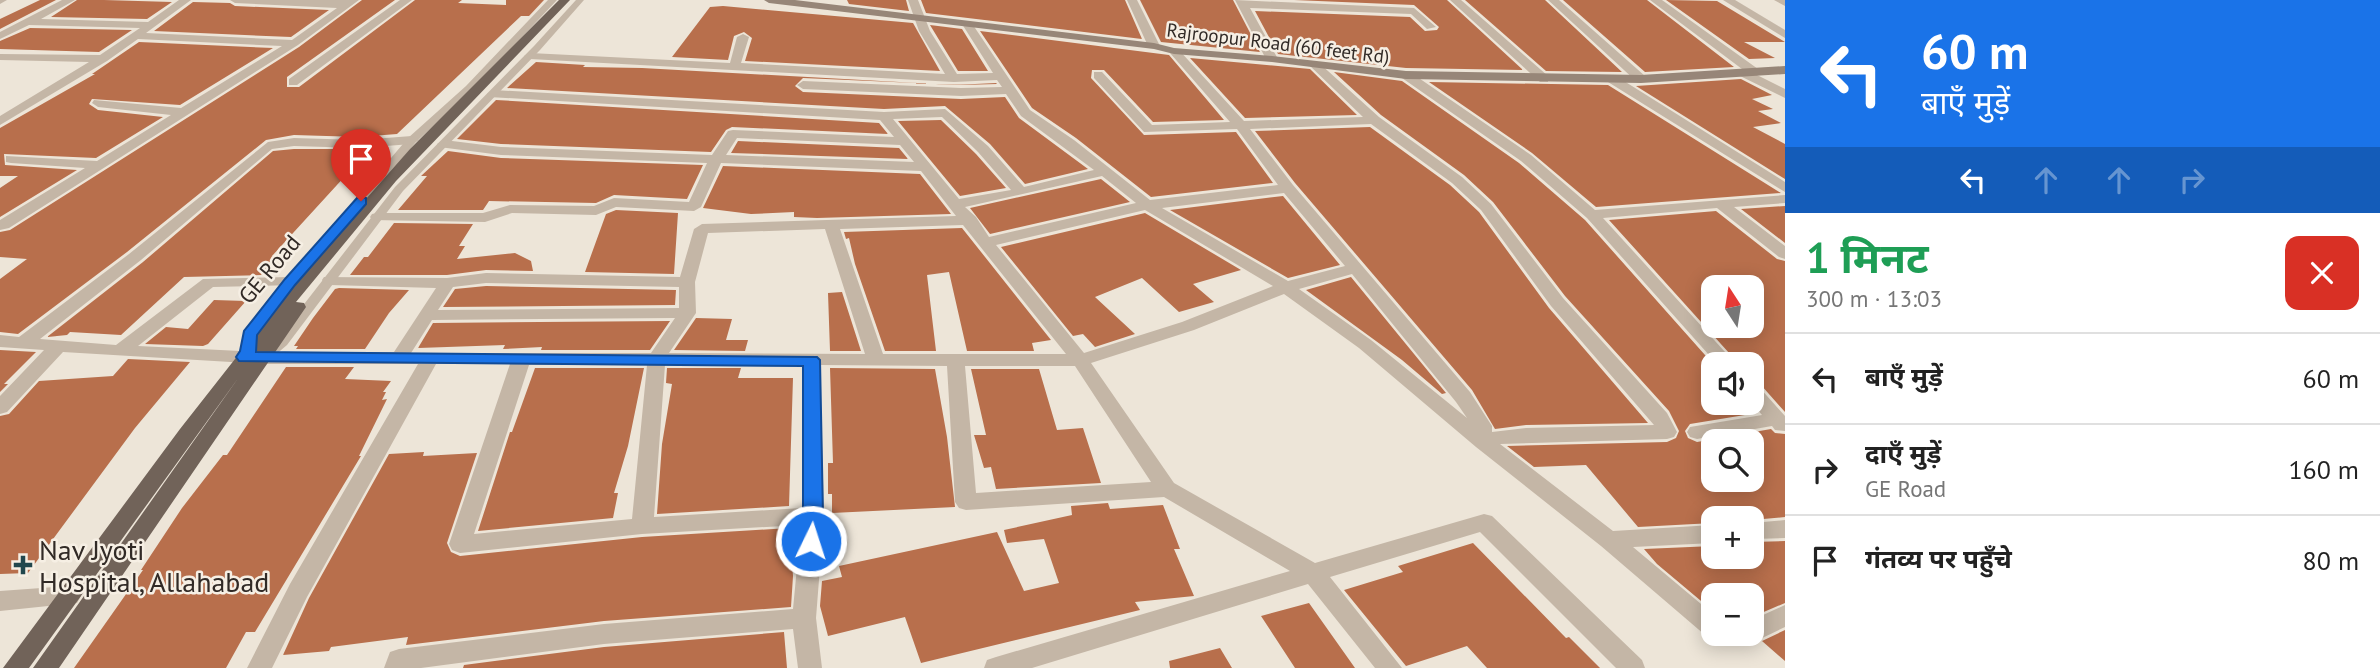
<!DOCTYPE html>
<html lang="hi">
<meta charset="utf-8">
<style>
:root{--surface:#fff;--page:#f6f6f6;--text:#222;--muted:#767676;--line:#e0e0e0}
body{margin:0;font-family:"PT Sans","Noto Sans Devanagari",sans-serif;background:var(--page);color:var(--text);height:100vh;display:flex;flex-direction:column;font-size:26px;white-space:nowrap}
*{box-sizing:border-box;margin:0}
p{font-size:23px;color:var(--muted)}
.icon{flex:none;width:38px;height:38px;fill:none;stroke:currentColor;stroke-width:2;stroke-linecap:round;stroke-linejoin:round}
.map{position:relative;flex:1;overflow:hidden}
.details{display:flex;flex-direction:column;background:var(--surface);width:595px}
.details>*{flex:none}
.top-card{background:#1a73e8;color:#fff;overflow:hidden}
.needle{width:46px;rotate:348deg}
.buttons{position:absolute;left:1701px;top:275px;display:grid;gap:14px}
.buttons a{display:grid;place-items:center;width:63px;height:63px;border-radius:14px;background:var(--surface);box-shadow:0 4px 18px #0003;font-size:35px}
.pin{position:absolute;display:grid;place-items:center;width:60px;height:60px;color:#fff;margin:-72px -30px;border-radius:50% 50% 50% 0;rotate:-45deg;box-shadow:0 0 7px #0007}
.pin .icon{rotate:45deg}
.me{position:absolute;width:77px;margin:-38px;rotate:4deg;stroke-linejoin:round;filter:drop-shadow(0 0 5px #0008)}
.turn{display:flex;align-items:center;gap:24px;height:147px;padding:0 21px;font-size:32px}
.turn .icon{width:91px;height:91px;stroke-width:2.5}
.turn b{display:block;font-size:49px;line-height:60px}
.lanes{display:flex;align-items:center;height:66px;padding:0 21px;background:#0003;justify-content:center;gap:35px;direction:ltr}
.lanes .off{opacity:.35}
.round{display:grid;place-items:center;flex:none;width:74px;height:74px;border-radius:14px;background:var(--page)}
.head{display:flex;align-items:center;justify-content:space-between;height:119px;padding:0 21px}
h1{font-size:42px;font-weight:700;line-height:52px;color:#1e9e55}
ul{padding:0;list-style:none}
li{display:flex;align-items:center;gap:21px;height:91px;padding:0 21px;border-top:2px solid var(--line)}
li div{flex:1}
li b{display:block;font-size:26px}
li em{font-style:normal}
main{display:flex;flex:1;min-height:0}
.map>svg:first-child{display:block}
</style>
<main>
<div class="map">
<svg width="1785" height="668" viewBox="0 0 1785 668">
<rect width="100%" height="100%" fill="#ede5d8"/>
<path fill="#b86f4c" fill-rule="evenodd" d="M40 0H56L0 29V19Z
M77 0H104L172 2 147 19 51 17Z
M362 0H395L287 77V87H299L415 0H462L458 3 506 5V0H544L529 16H521L397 134 359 137 294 135 266 140 127 252 18 334 0 332V279L27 259 0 257V232L10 230 299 47Z
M847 0H906L909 11 849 4Z
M921 0H1125L1142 39 926 13Z
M1140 0H1233L1260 52 1161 42Z
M1294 0H1447L1523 70 1406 68 1278 54 1255 11 1410 17 1425 31 1437 30 1439 27 1414 5Z
M1465 0H1545L1622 72 1546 71Z
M1563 0H1647L1734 67 1645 72Z
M1666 0 1717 1 1785 42H1744L1775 58 1749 59Z
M193 2 230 3 235 6 329 10 291 37 154 31Z
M723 6 913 23 940 71 745 61 752 38 744 32 734 36 728 60 672 57 710 7Z
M930 25 962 29 988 71H958Z
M30 28 132 30 99 52 0 49V41Z
M980 31 1169 55 1224 120 1153 122 1104 70H1092L1091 78 1144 135 1236 132 1273 183 1151 197 1076 138 1032 108Z
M139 42 273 48 180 105 92 99 89 104 98 110 163 117 96 158 4 154 5 165 77 170 0 217V188L18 176H0V128L95 74H92Z
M1190 58 1310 69 1357 115 1245 118Z
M536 62 585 65 583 67 642 68 954 85 996 83 997 84 961 85 803 78 795 86 803 92 961 99 1005 97 1019 118 1088 169 1025 184 990 144 945 106 884 109 507 88Z
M1334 72 1402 81 1519 163 1585 220 1713 364V402H1749L1757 413 1690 424 1685 431 1688 438 1697 442 1771 429 1775 433 1785 434V517L1752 520V518H1713V523L1638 527 1586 465 1534 467 1507 446 1667 442 1676 438 1679 431 1669 411 1565 296 1493 202 1464 175 1381 115ZM1713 441H1752V487L1713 489Z
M1741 79 1772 95 1752 99 1773 109 1758 111 1781 123 1753 127 1785 144V179L1636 86Z
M1429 82 1608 85 1781 193 1596 207 1532 153Z
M496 100 879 123 888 134 732 127 726 130 711 152 501 144 457 139Z
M941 120 976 154 1006 188 960 196 898 121Z
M1370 127 1450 185 1479 212 1549 308 1648 423 1526 425 1495 429 1472 390 1295 183 1255 131Z
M738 141 899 148 908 159 731 153Z
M294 149H378L364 162H358L272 256H279L261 275 184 277 121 335 70 332 67 335 47 337 143 262 273 151Z
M448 151 501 158 703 165 687 199 614 195 596 203 489 201 483 210H398L427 176H421Z
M723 166 920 174 951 214 817 218 794 217V212L751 214 703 208Z
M1101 179 1130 202 990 234 970 208Z
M1283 196 1340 265 1288 278 1170 210Z
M1785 206V243L1741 209Z
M616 210 678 213 674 274 585 272 606 214Z
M1716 211 1777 259 1785 261V412L1761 385 1752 380V364H1739L1609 220ZM1713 287H1752V326H1713Z
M1145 213 1241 270 1193 284 1214 302 1179 312 1142 278 1095 297 1135 334 1095 347 1083 334 1073 336 1001 247Z
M394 223 473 224 459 246H465L457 259 515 253 531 261 533 271 486 270 447 275H350L364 257H368Z
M962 228 1051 340 1032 343 1034 351H967L949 272 927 275 936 351H885L855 264 849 238 846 239 844 232Z
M1351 277 1446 393 1442 394 1402 360 1306 290Z
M486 286 676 290 675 305 443 307 455 289Z
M339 288 409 290 389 313 365 349H296L298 346H294L313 318 335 289Z
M842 292 861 351H830L828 293Z
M214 300 246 301 208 344 203 346 145 344 166 327 188 329Z
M696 318 732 319 726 340H748L745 351 674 350Z
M670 321 650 350H541L542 347 503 349 505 345 418 348 433 323Z
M0 350 36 352 4 384H8L0 392Z
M128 359 190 362 135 428 28 573 0 574V416L9 414 39 381 113 376Z
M286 367H354L345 379 391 381 383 392H386L382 400 387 399 359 456H361L255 632H246L226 668H74L143 570H141L182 508 223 455H227Z
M535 368H644L628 446 614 493H618L613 518 478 531 510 432H512Z
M667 368H741L738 378H793L789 506 657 514 662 444 672 384 666 383Z
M830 368 935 369 947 437 955 507 832 513V494H828V463H833Z
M971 369H1039L1057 430 1083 428 1101 483 996 489 991 467 984 468 974 435H986Z
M424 452 423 456 477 453 447 543 451 552 460 556 642 537 789 528 793 576 791 607 604 621 406 645 408 637 331 647 329 651 283 655 309 598 389 454Z
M1108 503 1110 509 1163 505 1180 549H1174L1194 596 1135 602 1140 610 921 663 905 617 828 636 820 606 822 581 842 577 839 566 997 532 1024 591 1059 583 1044 539 1007 543 1004 530 1072 515 1071 506Z
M1785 541V603L1752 617V595H1713V611L1657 564 1644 549 1713 546V556H1752V542Z
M1473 543 1566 638 1569 637 1600 668H1487L1467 646 1406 666 1344 590 1403 572 1398 566Z
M1309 603 1355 668H1295L1261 616Z
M1785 630V661L1762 641Z
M784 632 787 668H463L464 665 604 647Z
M1220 648 1232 668H1170L1169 661Z"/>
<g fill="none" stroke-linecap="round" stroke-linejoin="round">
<path fill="#c4b6a6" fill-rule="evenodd" d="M548 0H557L472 90 416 142 256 335 253 355H243L241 352 244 331 408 138 466 86Z
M576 0H584L540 50 403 191 287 345 274 356H264L262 353 277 339 395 187 534 46Z"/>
<path fill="#c4b6a6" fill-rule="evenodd" d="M0 0H7L0 4Z
M62 0H75L41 19 148 22 179 0H191L146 33 292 40 337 8 235 3 230 0H359L298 45 9 228 0 230V220L85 168 11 163 6 162V156L97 161 171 115 98 107 92 103 94 100 181 108 282 46 138 39 107 61 0 125V116L89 62 0 60V54L100 55 140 28 29 25 0 39V32Z
M400 0H412L297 85H289V79Z
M908 0H918L930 31 957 74 993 73 962 24 967 21 971 22 1030 110 1074 140 1150 200 1278 185 1237 129 1144 132 1094 78V72H1102L1152 125 1230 122 1170 53V49H1178L1244 121 1363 117 1308 64 1318 62 1379 117 1462 177 1491 204 1563 298 1667 413 1677 432 1674 437 1667 439 1500 444 1613 531 1713 525V543L1633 547 1713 614V634L1721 635 1713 638 1705 635 1601 546 1476 447 1359 348 1284 294 1194 330 1091 363 1174 483 1315 563 1484 514 1492 516 1642 660 1645 668H1616L1480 532 1330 577 1402 668H1375L1308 584 1032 668H984L987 660 996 657 1290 571 1164 497 966 510 959 508 955 502 947 366 820 365 824 516 816 618 822 668H798L793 629 604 644 421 668H384L390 652 399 649 604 624 793 609 801 525 642 534 460 553 452 550 449 544 510 364H436L307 597 272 668H247L290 584 418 364H263L63 352 7 412 0 414V396L44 350 0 347V335L19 337 129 254 268 142 294 138 359 140 412 136 419 140 412 144 359 148 294 146 272 149 141 260 40 339 116 345 203 279 290 277 296 279 298 282 296 285 213 287 138 346 263 352H394L436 288 330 285 324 283 322 280 324 277 447 278 486 273 680 277 694 229 702 224 956 216 921 171 721 163 701 207 694 211 616 207 596 215 512 213 485 222 372 220 370 217 372 214 377 213H483L510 205 594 206 614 198 689 202 707 163 501 155 439 147 437 144 444 140 501 147 712 155 728 131 733 130 894 137 880 120 489 97 487 94 493 90 884 112 945 109 988 146 1024 187 1094 170 1021 116 1006 94 961 96 803 89 797 85 803 81 961 88 1002 87 997 80 954 82 530 59 524 56 530 53 730 63 737 37 743 34 749 37 741 63 945 74 919 31ZM942 117 978 152 1011 190 959 199 893 119ZM1371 124 1452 183 1481 210 1551 306 1654 425 1526 428 1492 432V426L1470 392 1293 185 1250 129ZM737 138 900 145 914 162 726 155ZM1102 176 1136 203 989 237 976 217 965 207ZM1284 193 1345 266 1288 281 1162 208ZM1145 210 1273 286 1182 322 1084 353 996 245ZM963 225 1066 354H883L840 229ZM825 229 865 354 669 353 696 313 695 282 708 233ZM1352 274 1456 402 1467 418 1371 340 1299 289ZM486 283 679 287V308L438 310 453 287ZM675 318 651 353H411L432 320ZM529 365H647L632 519 474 534ZM665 365H802V508L654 517ZM965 366H1075L1151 482 976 493Z
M1127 0H1137L1160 46 1158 48 1148 46Z
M1235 0 1414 8 1436 27 1427 29 1411 14 1250 8 1278 59 1272 62 1266 59Z
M1450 0H1461L1548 76V82H1540Z
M1548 0H1559L1645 76V82H1637Z
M1650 0H1662L1758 69 1760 72 1757 75 1785 89V98L1738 75 1736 72 1742 69Z
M1774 0H1785V6Z
M1402 72H1410L1531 155 1595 210 1785 195V203L1734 207 1785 246V259L1779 257 1717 208 1603 218 1736 364H1717L1587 218 1521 161 1402 78Z
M1608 76H1616L1785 182V192L1608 82Z
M1752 385 1759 387 1785 416V431L1775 430 1772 426 1697 439 1690 437 1687 432 1690 427 1762 415 1751 402Z
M1785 520V538L1752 539V523Z
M69 586 77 589 81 596 77 603 0 611V591Z
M1785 605V627L1758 640 1744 637 1742 634H1752V620Z"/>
<path fill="#c4b6a6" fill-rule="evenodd" d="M1723 0H1735L1785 30V38Z"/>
<path fill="#978678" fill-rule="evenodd" d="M764 0H795L1154 43 1174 48 1272 56 1406 71 1641 75 1785 66V74L1641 83 1406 79 1272 62 1174 54 1154 49 769 3Z"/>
<path fill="#716359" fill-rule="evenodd" d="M559 0H570L396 181 296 302 304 303 306 307 59 668H33L239 377 29 668H3L180 429 315 257 410 149Z"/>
</g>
<path fill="#1a73e8" stroke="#114b97" stroke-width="2" d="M361 197 366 198V204L295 285 257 335 256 352 817 357 820 360 823 516 818 547 811 549 804 547 801 541 803 516V366L239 361 236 357 240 351 244 331 285 279 357 198Z"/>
<path fill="#21474d" stroke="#f6efe4" stroke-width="2.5" d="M19.5 554.5h7v7h7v7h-7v7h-7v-7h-7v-7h7z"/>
<g text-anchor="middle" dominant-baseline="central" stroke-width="5" stroke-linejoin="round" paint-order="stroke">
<g font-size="19" fill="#312a26" stroke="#f6efe4">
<text transform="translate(1278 43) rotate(7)">Rajroopur Road (60 feet Rd)</text>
</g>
<g font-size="23" fill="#312a26" stroke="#f6efe4">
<text transform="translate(269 269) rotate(-50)">GE Road</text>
</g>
<g font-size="28" fill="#312a26" stroke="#f6efe4" text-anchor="start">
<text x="39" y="549">Nav Jyoti<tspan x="39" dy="32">Hospital, Allahabad</tspan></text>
</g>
</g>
</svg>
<div class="buttons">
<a><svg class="needle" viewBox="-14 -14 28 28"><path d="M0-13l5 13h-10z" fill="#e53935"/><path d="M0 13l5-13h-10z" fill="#767676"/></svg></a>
<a><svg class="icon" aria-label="sound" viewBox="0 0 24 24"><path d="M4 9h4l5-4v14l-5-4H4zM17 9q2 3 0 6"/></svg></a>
<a><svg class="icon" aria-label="search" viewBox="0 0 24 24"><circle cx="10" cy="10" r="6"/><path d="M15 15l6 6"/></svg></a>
<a>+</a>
<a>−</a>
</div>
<div class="pin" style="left:361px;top:201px;background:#d93025"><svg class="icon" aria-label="arrive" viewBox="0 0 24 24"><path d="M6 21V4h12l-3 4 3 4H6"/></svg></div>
<svg class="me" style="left:811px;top:541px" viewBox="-20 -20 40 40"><circle r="17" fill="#1a73e8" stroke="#fff" stroke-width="3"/><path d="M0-11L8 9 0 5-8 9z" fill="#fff"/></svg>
</div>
<section class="details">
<div class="top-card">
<div class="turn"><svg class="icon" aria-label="left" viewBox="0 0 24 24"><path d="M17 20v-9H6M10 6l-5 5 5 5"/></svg><div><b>60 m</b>बाएँ मुड़ें</div></div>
<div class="lanes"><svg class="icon" aria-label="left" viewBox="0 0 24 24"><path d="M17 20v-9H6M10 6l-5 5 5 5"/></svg><svg class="icon off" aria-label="ahead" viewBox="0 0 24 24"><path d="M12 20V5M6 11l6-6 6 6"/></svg><svg class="icon off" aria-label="ahead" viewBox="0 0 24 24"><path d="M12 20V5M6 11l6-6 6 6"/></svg><svg class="icon off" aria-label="right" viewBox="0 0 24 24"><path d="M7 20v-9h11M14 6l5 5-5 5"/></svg></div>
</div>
<div class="head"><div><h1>1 मिनट</h1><p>300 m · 13:03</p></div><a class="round" style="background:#d93025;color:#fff"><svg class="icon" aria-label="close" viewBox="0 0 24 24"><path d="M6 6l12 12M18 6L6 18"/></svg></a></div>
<ul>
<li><svg class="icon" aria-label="left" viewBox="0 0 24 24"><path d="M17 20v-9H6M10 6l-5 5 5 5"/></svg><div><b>बाएँ मुड़ें</b></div><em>60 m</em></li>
<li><svg class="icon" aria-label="right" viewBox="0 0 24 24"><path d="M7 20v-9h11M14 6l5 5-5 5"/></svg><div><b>दाएँ मुड़ें</b><p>GE Road</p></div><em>160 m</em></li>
<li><svg class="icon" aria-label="arrive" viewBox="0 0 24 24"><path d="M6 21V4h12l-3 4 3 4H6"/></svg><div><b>गंतव्य पर पहुँचे</b></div><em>80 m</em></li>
</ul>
</section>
</main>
